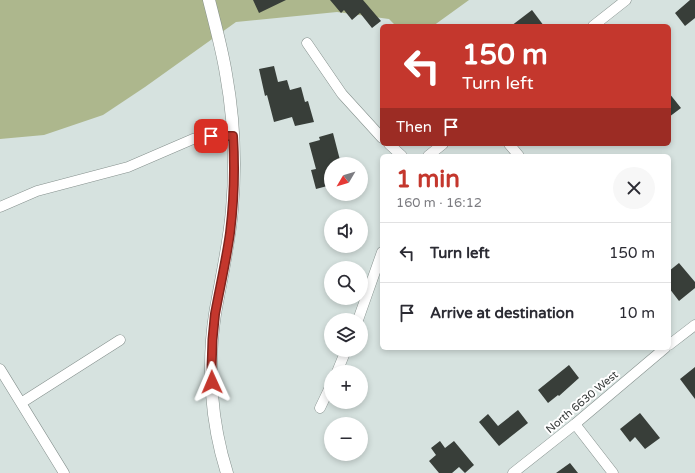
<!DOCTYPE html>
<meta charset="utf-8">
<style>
:root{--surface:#fff;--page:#f7f7f7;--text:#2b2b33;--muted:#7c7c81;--line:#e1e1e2;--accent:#c4372d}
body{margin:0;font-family:"Varela Round",sans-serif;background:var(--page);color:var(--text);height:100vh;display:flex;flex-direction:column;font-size:15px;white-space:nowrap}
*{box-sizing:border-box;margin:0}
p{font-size:13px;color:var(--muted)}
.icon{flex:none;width:22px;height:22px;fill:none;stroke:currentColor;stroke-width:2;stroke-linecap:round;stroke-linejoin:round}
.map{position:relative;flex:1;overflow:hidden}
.sheet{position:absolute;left:380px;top:154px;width:291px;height:196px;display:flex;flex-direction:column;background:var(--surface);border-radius:6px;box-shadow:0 2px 6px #0003}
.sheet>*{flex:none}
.guide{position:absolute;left:380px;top:24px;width:291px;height:122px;border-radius:6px;box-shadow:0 2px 6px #0003;background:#c4372d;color:#fff;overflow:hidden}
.needle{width:26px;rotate:232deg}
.buttons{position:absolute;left:324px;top:157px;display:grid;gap:8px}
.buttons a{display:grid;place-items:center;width:44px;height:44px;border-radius:50%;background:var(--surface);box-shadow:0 2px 6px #0003;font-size:20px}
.pin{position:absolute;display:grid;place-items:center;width:34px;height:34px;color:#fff;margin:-17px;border-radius:8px;box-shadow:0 2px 6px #0006}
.me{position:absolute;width:44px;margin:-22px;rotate:359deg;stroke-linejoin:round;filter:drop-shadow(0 0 3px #0008)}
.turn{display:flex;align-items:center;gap:14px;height:84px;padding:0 16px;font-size:18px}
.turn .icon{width:52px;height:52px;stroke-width:2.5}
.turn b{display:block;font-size:28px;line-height:34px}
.then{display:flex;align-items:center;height:38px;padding:0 16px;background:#0003;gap:8px;font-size:15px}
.round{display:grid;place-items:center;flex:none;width:42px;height:42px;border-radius:21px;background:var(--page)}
.overview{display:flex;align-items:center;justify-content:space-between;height:68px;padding:0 16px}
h1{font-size:24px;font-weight:700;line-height:30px;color:var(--accent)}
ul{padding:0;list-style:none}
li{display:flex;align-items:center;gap:12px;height:60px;padding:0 16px;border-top:1px solid var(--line)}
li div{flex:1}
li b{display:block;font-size:15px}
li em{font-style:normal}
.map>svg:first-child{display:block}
</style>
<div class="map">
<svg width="695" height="473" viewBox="0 0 695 473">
<rect width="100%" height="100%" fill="#d6e2df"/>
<path fill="#adb78d" d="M0 0H469L433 26H396L389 19 337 12 236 22 145 87 103 115 44 135 0 139Z"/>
<path fill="#383e39" d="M253 0H286L259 13Z
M330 0H363L381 21 372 28 360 13 352 20 344 10 341 13Z
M690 0H695V18L685 26 675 13Z
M532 10 544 26H511Z
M274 66 278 82 287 80 290 90 301 87 305 102 308 101 314 122 295 126 292 117 274 122 267 95 265 96 259 69Z
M669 93 681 108 669 117Z
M333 133 341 164H331V185L316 189 311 170 316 169 309 143 320 140 319 137Z
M679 263 695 282V288L679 301 669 288V271Z
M569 365 579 378 559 396 558 395 548 403 538 390Z
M695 367V399L680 379Z
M518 410 528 423 499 446 479 422 488 414 498 426Z
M640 413 660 438 645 449 635 437 630 442 620 429Z
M440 441 445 448 454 441 474 465 465 473 459 467 452 473H439L429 461 436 455 431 448Z
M570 463 578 473H556Z"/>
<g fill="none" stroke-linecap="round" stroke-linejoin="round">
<g stroke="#85908d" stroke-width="11">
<path id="minor" d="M593 26 626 0
M307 43 342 94 382 138
M389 144 402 156
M509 144 519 156
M428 156 443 144
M0 207 37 191 128 167 193 139 211 136H233
M358 320 382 252
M669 345 695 325
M0 369 64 473
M337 372 346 350
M21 403 120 340
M320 408 331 385
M575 424 613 473
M513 473 575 424 665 348"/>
</g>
<g stroke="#85908d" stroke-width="13">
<path id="tertiary" d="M209 0C215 24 222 49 226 74 234 118 236 164 232 210 229 245 221 279 215 314 207 366 211 423 227 473"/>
</g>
<use href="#minor" stroke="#fff" stroke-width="10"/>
<use href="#tertiary" stroke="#fff" stroke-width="12"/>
</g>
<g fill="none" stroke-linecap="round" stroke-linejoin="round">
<g stroke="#7f241d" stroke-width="10">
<path id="route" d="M211 136H233C235 168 234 201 230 233 226 261 220 287 215 314 212 337 211 359 212 382"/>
</g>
<use href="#route" stroke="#c4372d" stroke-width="7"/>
</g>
<g text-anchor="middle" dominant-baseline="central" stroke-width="4" stroke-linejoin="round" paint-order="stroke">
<g font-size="11" fill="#363a39" stroke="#fff">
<text transform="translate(582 402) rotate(-40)">North 6630 West</text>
</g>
</g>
</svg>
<div class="buttons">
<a><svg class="needle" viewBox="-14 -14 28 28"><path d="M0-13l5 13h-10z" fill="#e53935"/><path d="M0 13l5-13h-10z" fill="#7c7c81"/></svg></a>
<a><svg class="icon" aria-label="sound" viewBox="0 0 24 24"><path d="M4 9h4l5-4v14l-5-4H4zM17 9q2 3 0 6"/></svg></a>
<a><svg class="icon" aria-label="search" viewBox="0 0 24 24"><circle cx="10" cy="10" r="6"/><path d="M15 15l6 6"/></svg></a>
<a><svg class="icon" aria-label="layers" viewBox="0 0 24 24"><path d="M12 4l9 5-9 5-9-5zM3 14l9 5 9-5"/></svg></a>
<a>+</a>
<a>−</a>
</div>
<div class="pin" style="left:211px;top:136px;background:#d93025"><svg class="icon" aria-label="arrive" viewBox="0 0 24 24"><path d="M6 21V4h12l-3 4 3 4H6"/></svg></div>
<svg class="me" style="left:212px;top:382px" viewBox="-20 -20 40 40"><path d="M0-17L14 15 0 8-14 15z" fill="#c4372d" stroke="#fff" stroke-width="4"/></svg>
<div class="guide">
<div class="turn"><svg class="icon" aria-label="left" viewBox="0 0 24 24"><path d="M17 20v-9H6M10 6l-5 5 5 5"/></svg><div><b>150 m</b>Turn left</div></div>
<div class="then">Then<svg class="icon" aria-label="arrive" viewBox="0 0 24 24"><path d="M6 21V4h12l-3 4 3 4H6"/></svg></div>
</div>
<section class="sheet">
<div class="overview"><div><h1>1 min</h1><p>160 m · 16:12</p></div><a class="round"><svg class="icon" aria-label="close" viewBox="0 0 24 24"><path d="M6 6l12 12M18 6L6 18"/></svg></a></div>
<ul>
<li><svg class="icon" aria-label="left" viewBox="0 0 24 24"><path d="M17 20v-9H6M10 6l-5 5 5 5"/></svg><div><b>Turn left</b></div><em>150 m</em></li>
<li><svg class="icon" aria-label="arrive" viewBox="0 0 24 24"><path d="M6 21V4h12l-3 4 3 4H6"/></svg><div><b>Arrive at destination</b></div><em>10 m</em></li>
</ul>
</section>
</div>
